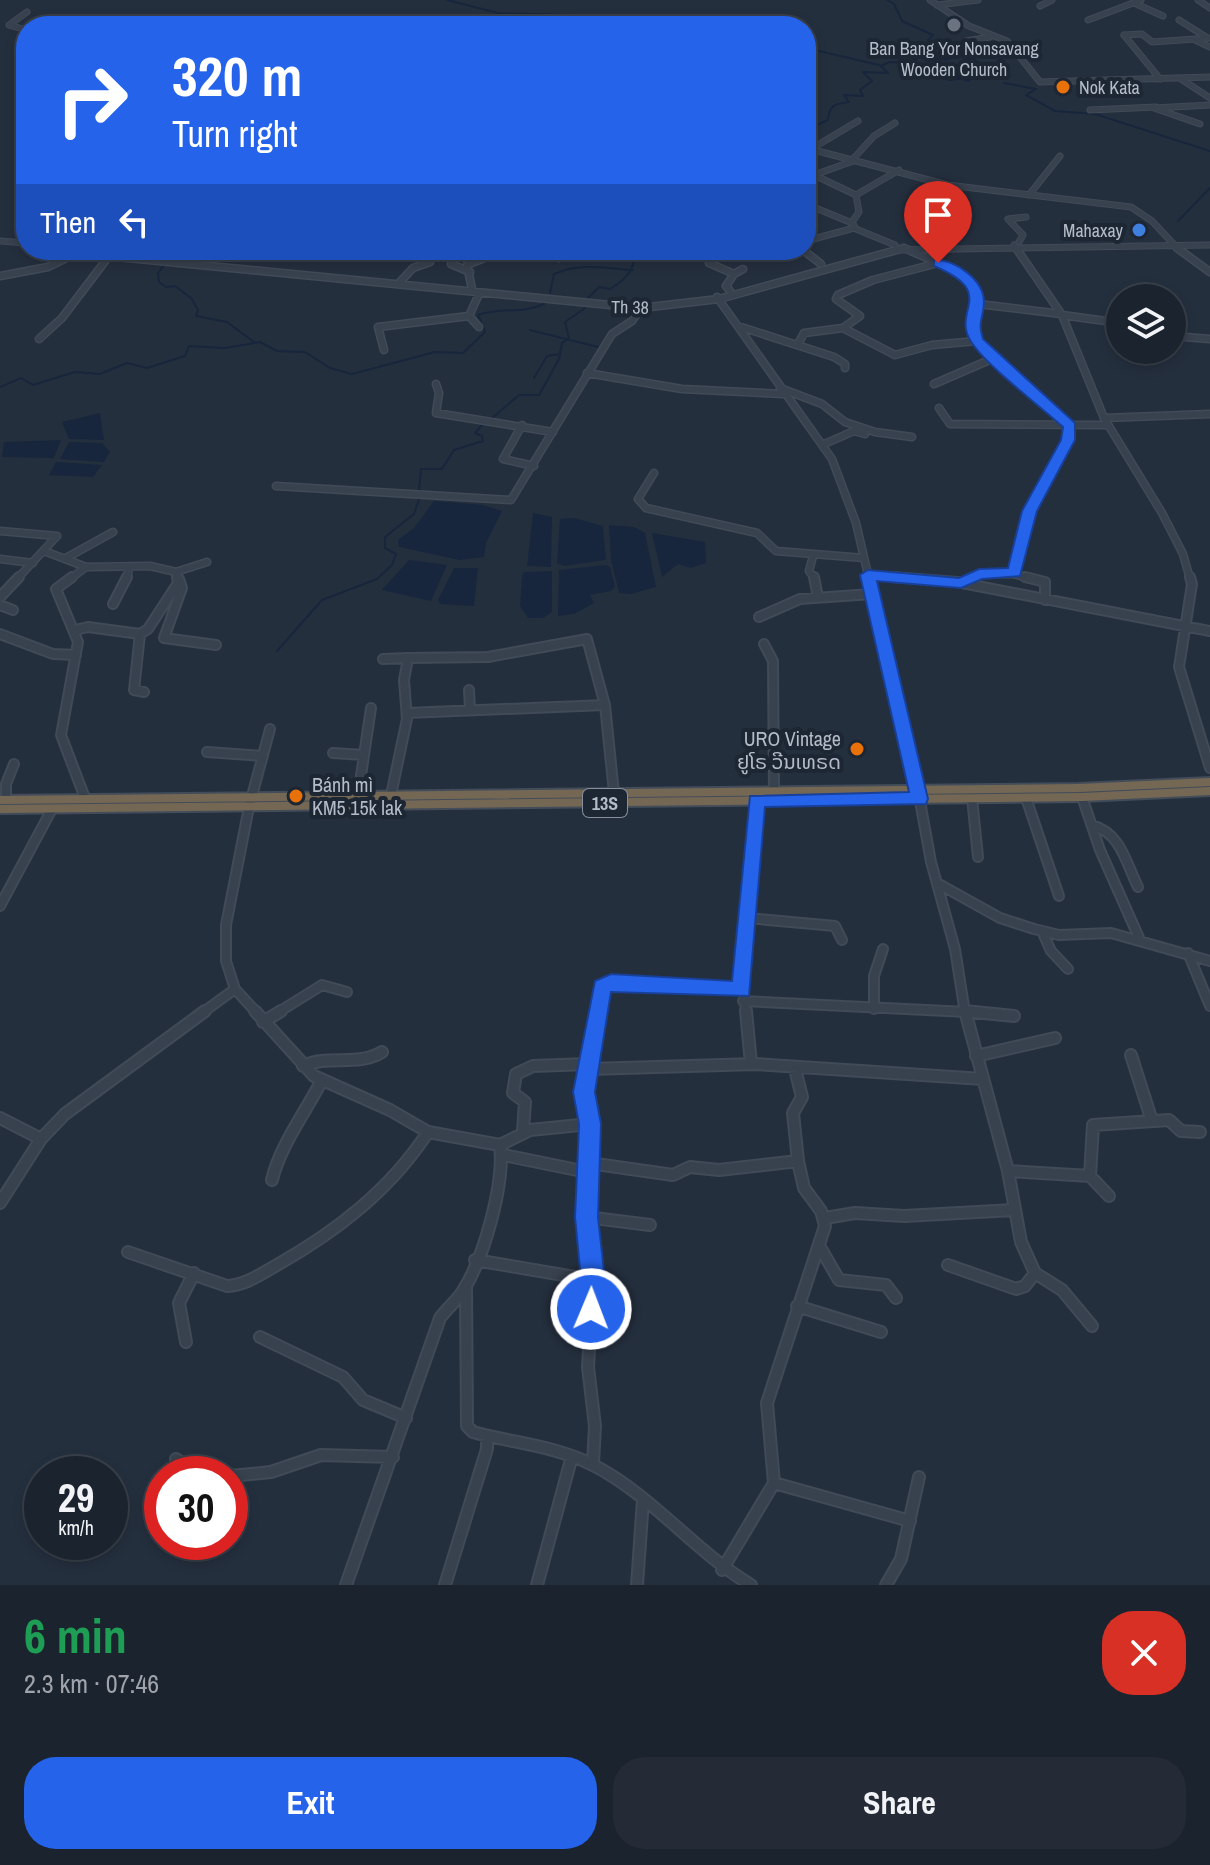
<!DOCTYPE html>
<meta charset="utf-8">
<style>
:root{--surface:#1b232e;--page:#242b36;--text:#f1f3f6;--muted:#a0a4aa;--line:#39404a;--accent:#2563eb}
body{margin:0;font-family:"Archivo Narrow","Noto Sans Lao",sans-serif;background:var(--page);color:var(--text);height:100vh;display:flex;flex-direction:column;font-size:30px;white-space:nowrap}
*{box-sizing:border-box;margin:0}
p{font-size:26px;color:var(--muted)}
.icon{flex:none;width:44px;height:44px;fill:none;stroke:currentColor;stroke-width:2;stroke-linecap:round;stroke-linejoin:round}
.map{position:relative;height:1585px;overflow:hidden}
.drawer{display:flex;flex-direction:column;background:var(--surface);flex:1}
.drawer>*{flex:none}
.top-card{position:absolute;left:16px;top:16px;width:800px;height:244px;border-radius:32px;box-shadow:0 4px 12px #0003,0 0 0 2px var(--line);background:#2563eb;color:#fff;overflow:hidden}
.controls{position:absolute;left:1106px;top:284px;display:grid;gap:16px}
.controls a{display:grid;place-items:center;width:80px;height:80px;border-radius:50%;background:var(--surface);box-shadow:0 4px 12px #0003,0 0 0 2px var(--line);font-size:40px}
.speed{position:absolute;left:24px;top:1456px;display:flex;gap:16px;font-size:40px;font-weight:700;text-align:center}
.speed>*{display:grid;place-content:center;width:104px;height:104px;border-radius:50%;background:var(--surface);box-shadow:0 4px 12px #0003,0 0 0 2px var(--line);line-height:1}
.speed small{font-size:20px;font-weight:400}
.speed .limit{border:12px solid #d22;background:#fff;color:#111}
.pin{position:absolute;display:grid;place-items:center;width:68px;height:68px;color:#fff;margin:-82px -34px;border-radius:50% 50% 50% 0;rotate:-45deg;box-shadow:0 0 8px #0007}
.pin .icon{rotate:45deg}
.me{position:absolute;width:88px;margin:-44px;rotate:1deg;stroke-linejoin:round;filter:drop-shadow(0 0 6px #0008)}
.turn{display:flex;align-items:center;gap:28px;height:168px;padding:0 24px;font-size:36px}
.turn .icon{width:104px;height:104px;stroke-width:2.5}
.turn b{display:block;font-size:56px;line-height:68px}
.then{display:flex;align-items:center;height:76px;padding:0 24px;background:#0003;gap:16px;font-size:30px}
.round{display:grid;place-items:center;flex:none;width:84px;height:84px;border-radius:32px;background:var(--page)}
.summary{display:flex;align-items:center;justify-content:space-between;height:136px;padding:0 24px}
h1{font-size:48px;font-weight:700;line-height:60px;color:#1e9e55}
.primary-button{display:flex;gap:16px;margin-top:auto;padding:16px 24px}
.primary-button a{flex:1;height:92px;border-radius:32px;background:var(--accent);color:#fff;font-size:32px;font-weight:700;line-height:92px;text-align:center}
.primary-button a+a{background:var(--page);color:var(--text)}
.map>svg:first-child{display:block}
</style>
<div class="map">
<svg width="1210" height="1585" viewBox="0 0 1210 1585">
<rect width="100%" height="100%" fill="#242f3e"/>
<path fill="#17263c" d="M957 49 980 62 950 75 976 69 974 74 981 70 976 66 982 65 990 70 968 82 962 80 966 76 960 79 943 74 971 63 963 56 945 61 937 58 946 55 936 53 951 56 948 51Z
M100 413 104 440 69 439 62 422Z
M61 440 54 458 2 457 4 442Z
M69 442 102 443 110 452 104 462 60 459Z
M56 462 102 465 93 477 49 475Z
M434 501 483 505 502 511 486 543 484 557 460 560 399 547 398 540 414 528Z
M533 513 552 517 551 567 527 566Z
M574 518 603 526 606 560 564 566 557 563 560 519Z
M609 525 634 527 645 533 656 587 631 594 619 593 611 560Z
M652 533 705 542 706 563 691 568 678 564 662 577Z
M409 560 447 565 431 601 382 590Z
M606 565 610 567 615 587 611 591 590 595 594 603 574 614 558 616 559 570Z
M454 568H478L474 606 440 604 438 600Z
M552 571V612L543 618H528L520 606 522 576 524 572Z"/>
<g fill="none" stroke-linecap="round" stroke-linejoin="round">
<path stroke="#17263c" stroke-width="2" d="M447 0 498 13 571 15 641 26
M806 48 879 65
M914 64 949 80 987 76
M1004 83 1036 89 1026 95 1055 111 1095 114 1210 151
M806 123 817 125 828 120C829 105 835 104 849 102L844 95 863 96 860 90 872 81 863 72 888 73 881 66 889 62 918 63 908 53 920 47H934L928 40 933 35 902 21 894 4 887 0
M1178 221 1210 188
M171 256 177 250
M164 265 158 273 159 282 166 287 175 286 191 298 198 310 196 316 227 322 254 342
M550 293 554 274C580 262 606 269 633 270
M588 298 599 287 610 289C627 279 634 270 636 250
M530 330 598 347
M534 378 547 356 560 354
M0 387 21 378 33 385 75 372 100 374 127 363 147 368 185 356 189 346 225 348 260 342 277 351 305 352 330 368 352 374 435 352 463 353 485 332 478 315C505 306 519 315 544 304
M491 419 519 395H539L559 359 562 343 569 338 565 322 585 308
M419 492 421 469H442L454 450 483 441 482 436 475 433 483 424
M277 651 322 600 377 579 392 565 396 554 385 548V537L414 514 419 499"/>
<g stroke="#414a57" stroke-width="7">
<path id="minor-far3" d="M930 0 969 26 1007 41 1040 82 1210 77
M1198 0 1210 8
M1134 3 1163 16
M937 5 978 0
M1040 6 1052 0
M1088 20 1141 0
M1179 20 1206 37
M53 26 65 23
M26 30 9 25 27 12
M1124 35 1142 34 1152 42 1210 38
M1124 35 1160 79
M1195 40 1210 47
M966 41 990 37
M1181 79 1210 98
M1090 110 1156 107
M1200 124 1154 108 1210 105
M810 149 948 185 1131 207 1152 221 1179 250
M811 149 858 121
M853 159 874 136 895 123
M856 160 814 175 856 195
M1029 195 1060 156
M806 204 852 223
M918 219 947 242
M922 222 952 215
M0 241 26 243
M806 241 854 228
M1019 242 1023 235 1008 219 1026 217
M895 245 856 229 852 222 859 212 856 195 899 170
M1014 245 1017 250
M904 248 909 250
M896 250 1210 245"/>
</g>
<g stroke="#414a57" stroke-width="9">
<path id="minor-far2" d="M904 248 961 273 977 296 972 323 977 341 1070 426 1063 450 1029 511 1013 574 1033 579
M1016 248 1062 315 1104 418 1162 513 1183 554 1190 579
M1177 248 1210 272
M45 250 641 308 719 299 904 248
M540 250 559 258
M727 250 716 254 709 263 734 274 743 269
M803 250 821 264
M415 254 424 263
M938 263 873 280 838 295 836 299 860 316 843 328 895 355 932 345 977 341
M451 264 470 272
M0 276 48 267 75 254
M400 282 413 268 430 262
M472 289 467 265 504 250
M730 291 726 286 734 274
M479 294 469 316 479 327
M717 297 832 459 856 523 869 579
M978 304 1061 314
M1062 315 1120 323
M738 326 834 357 845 364V368
M1172 336 1210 339
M39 339 62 318 109 256
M798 344 804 333 843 328
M384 350 378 327 469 316
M587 373 682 389 783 394
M436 384 439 393 436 413 553 432
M934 384 994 358
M780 388 822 404 845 422 875 432 912 437
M939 408 950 424 1108 425
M1104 418 1210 414
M522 425 503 459 534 466
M822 445 854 431 865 434
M654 473 638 499 646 508 757 533 776 551 864 558
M276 486 511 500 612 334 632 321 641 308
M0 531 57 536 17 579
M44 551 86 567
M813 556 809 571 815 579
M66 558 113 532
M0 559 33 563
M176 572 207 562
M868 575 918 579
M70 579 86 567 150 566 176 572 177 579
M127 579 129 568
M969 579 979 574H1013"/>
</g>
<g stroke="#414a57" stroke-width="12">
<path id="minor-far1" d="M72 577 56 589 78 642 61 735 85 798
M814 577 818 597
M869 577 914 768 931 862 955 949 965 1013
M892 577 957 582 1210 631
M1025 577 1045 582V600
M1190 577 1192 584 1179 667 1210 768
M179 579 182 588 164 638 216 645
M961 583 973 577
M0 597 19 577
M113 604 127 577
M0 605 13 610
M759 617 800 599 872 594
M75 630 88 627 140 634
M0 634 53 654 76 655
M764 644 773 661 774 791
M383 659 408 658
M469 690 470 710
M144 692 134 690 140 634 148 629 178 583 177 577
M407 713 605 705
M207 752 263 756
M333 753 364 755
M391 795 407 719 404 680 408 658 488 657 587 639 605 705 614 793
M358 796 371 708
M1082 797 1100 850 1140 940
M972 798 978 857
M1026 798 1059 896
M6 800V784L14 764
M1092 825C1121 833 1126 863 1138 887
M937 883 1000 918 1034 929 1059 935 1111 933 1210 961
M0 906 52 809
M747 918 835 926 842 940
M1042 931 1051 951 1068 969
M1188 953 1210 1006
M743 1001 987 1013
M874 1009V976L883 949
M202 1013 235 989
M257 1013 235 989 226 961V925L249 807 270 729
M277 1013 322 985 347 992
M598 1013 602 987 611 982 742 990
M746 1013 742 973 756 794"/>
</g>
<g stroke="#414a57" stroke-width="14">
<path id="minor" d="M255 1011 314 1076 390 1110 428 1132 500 1145
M746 1011 751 1064
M964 1011 1014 1016
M263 1022 281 1011
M1131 1055 1152 1121
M976 1056 1055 1038
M303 1066C329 1054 357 1067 382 1052
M590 1069 756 1064 983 1079
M0 1118 41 1139
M523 1131 525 1102 513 1093 516 1074 533 1066 588 1064
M500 1145 530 1130 590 1124
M504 1155 587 1172
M589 1163 673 1175 690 1167 719 1170 798 1161
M1008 1171 1090 1176 1093 1125 1169 1120 1181 1131 1200 1132
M1090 1176 1109 1196
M272 1180C279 1148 306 1111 322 1080
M0 1203 41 1139 65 1114 205 1011
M586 1217 650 1225
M825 1218 855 1213 904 1216 1014 1210
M821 1249 839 1280 886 1285 896 1298
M128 1252 227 1286C246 1285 261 1274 277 1265 337 1231 390 1190 428 1132
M475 1260 593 1280
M948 1265 1016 1289 1025 1286 1035 1273 1021 1242 1008 1171 965 1011
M1035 1273 1062 1290 1092 1326
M466 1287 467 1426 473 1432C513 1443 556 1446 593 1465 652 1495 694 1551 751 1585
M797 1306 881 1332
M260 1337 343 1377 363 1400 406 1418
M186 1342 179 1303 194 1273
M176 1459 203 1474
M593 1464 595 1426 588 1367 593 1280 586 1217 590 1124 584 1092 598 1011
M230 1476 271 1472 321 1455 393 1457
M774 1483 910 1521
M722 1570 774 1483 767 1403 825 1226 821 1211 804 1188 798 1161 793 1113 802 1097 795 1069
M346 1585 440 1318C447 1308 458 1300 464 1289 484 1257 505 1183 500 1145
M445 1585 487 1449V1436
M537 1585 572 1456
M637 1585 643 1500
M886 1585 901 1559 919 1477"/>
</g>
<g stroke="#434c59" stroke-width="4">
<path id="highway" d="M1210 778V786L1079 792 0 804V796L1079 784Z
M1210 787V795L1082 801 0 813V805L1082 793Z"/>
</g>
<use href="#minor-far3" stroke="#38414e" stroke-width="5"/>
<use href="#minor-far2" stroke="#38414e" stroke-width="6"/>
<use href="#minor-far1" stroke="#38414e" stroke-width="8"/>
<use href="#minor" stroke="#38414e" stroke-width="10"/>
<use href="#highway" fill="#746855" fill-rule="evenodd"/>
</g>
<path fill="#2563eb" stroke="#184099" stroke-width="2" d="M934 260C955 259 984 280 984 302 984 318 977 321 983 339L1075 423V440L1037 511 1020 576 982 579 961 588 877 581 928 799 926 804 765 807 749 996 611 992 595 1092 601 1124 598 1217 605 1280 600 1318 591 1321 583 1318 579 1309 581 1280 575 1217 579 1124 573 1092 595 981 611 974 732 981 750 796 909 792 860 575 868 570 959 578 979 569 1008 568 1022 511 1061 440 1063 427C1040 406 987 366 972 343 949 310 1000 294 934 266Z"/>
<circle fill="#6b7280" stroke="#1d2633" stroke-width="3" cx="954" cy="25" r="8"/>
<g fill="#e8710a" stroke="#1d2633" stroke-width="3">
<circle cx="1063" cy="87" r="8"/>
<circle cx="857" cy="749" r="8"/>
<circle cx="296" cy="796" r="8"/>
</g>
<circle fill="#3f7fe0" stroke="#1d2633" stroke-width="3" cx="1139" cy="230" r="8"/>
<g text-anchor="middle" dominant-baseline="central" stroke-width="8" stroke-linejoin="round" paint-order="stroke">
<g font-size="18" fill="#b4bcc9" stroke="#1d2633">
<text x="954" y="48">Ban Bang Yor Nonsavang<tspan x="954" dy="21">Wooden Church</tspan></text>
<text x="1079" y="87" text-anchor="start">Nok Kata</text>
<text x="1123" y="230" text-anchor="end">Mahaxay</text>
</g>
<g font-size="18" fill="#b4bcc9" stroke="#1d2633">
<text transform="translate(630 307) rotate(1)">Th 38</text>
</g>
<rect fill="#1d2633" stroke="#878f9c" stroke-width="2" x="583" y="789" width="44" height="28" rx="6"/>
<g font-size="18" font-weight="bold" fill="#b4bcc9">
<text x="605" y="803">13S</text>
</g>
<g font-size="20" fill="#b4bcc9" stroke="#1d2633" text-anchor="end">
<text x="841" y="738">URO Vintage<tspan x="841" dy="23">ຢູໂຣ ວີນເທຣດ</tspan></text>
<text x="312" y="784" text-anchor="start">Bánh mì<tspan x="312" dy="23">KM5 15k lak</tspan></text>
</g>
</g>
</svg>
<div class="controls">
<a><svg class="icon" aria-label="layers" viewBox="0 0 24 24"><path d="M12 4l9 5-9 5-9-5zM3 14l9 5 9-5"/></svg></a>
</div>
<div class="speed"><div>29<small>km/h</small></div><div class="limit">30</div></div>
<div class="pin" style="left:938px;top:263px;background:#d93025"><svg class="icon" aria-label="arrive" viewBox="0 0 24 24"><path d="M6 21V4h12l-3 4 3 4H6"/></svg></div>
<svg class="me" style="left:591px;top:1309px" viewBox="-20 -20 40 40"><circle r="17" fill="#2563eb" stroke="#fff" stroke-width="3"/><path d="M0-11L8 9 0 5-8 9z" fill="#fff"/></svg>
<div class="top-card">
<div class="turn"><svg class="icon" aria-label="right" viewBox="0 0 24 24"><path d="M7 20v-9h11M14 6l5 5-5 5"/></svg><div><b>320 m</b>Turn right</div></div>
<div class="then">Then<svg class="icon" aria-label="left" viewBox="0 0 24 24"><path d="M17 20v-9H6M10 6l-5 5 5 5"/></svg></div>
</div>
</div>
<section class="drawer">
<div class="summary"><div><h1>6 min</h1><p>2.3 km · 07:46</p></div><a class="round" style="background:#d93025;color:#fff"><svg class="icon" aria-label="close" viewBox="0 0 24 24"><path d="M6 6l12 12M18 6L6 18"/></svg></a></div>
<div class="primary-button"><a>Exit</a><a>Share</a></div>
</section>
